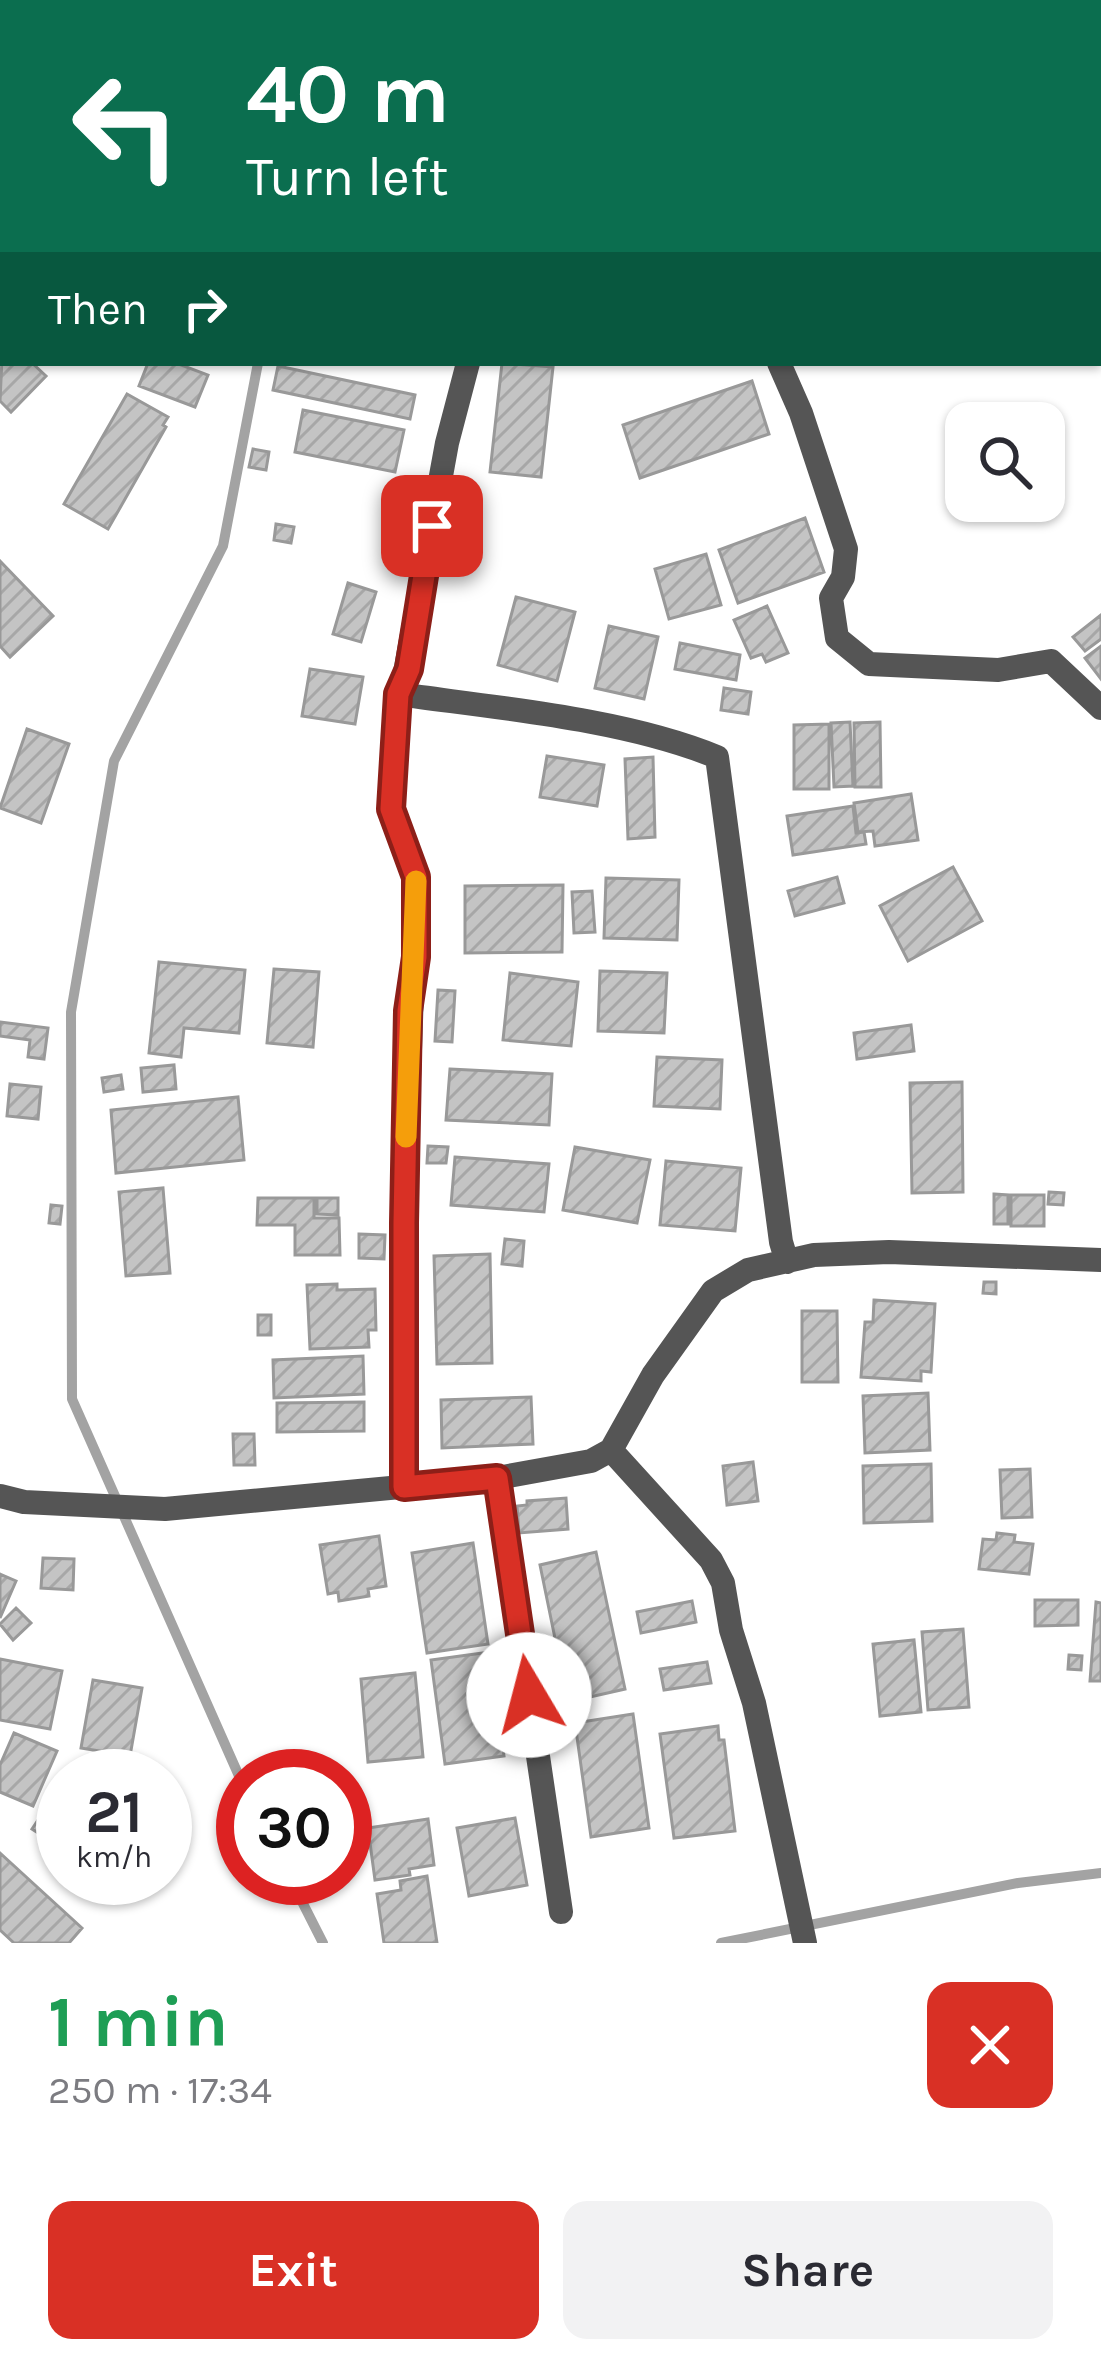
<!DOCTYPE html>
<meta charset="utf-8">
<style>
:root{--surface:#fff;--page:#f2f2f3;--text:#2b2b33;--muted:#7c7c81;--accent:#d93025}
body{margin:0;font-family:Karla,sans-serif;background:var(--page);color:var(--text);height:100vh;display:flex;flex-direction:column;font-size:45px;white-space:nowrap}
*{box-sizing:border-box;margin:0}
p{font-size:39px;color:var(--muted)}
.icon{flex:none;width:66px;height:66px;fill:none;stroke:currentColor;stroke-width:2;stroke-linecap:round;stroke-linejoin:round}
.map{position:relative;height:1943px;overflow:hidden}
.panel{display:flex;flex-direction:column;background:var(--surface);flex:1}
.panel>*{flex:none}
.banner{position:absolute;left:0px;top:0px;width:1101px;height:366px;box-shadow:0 3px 9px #0004;background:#0b6e4f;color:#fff;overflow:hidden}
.controls{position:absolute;left:945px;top:402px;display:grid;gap:24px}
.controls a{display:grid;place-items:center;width:120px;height:120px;border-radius:24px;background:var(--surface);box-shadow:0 3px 9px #0004;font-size:60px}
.speed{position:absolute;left:36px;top:1749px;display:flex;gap:24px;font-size:60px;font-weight:700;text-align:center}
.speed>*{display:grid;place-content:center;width:156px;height:156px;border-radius:50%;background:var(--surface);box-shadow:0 3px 9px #0004;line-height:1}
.speed small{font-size:30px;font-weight:400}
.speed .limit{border:18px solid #d22;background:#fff;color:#111}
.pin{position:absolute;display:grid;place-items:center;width:102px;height:102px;color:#fff;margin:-51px;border-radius:24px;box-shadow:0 6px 18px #0006}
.me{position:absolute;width:132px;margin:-66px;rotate:352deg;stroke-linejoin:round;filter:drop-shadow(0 0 9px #0008)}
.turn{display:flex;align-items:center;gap:42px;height:252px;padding:0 48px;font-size:54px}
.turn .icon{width:156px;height:156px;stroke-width:2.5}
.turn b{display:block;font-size:84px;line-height:102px}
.then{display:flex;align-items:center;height:114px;padding:0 48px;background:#0003;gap:24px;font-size:45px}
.round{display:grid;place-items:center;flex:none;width:126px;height:126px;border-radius:24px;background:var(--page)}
.summary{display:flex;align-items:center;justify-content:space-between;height:204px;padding:0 48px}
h1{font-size:72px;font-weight:700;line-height:90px;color:#1e9e55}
.button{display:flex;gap:24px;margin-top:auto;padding:24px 48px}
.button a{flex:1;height:138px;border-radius:24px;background:var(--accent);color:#fff;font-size:48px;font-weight:700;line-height:138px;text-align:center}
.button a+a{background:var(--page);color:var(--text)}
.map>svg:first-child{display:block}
</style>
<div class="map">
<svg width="1101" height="1943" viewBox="0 0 1101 1943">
<defs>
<pattern id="building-hatch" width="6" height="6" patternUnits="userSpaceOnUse" patternTransform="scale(3)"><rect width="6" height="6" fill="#c4c4c4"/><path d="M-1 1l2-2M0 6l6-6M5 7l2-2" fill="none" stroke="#a7a7a7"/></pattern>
</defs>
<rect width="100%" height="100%" fill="#fff"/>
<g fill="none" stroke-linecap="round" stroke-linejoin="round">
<path stroke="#a3a3a3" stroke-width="10" d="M328 3 329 0
M243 1785 72 1399 71 1012 114 761 223 546 258 363
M290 1878 323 1943
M721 1943 1018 1883 1101 1873"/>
</g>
<path fill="url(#building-hatch)" stroke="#999" stroke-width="3" d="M113 0H211L215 3H110Z
M3 337V363H32L46 376 11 412 0 401Z
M148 363H176L208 375 195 407 139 386Z
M502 363 553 367 541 477 490 472Z
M278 366 415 395 410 419 273 390Z
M752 381 769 434 640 478 623 425Z
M127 394 168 417 163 425 166 427 108 529 64 504Z
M303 410 404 430 395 472 295 452Z
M253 449 269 452 266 470 249 467Z
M805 518 824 572 738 603 719 550Z
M276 524 294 527 291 543 274 540Z
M706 554 721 605 669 619 655 569Z
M0 561 53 616 10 657 0 646Z
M348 583 376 592 361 642 333 634Z
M516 597 575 612 557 681 498 665Z
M767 606 788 653 766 662 762 654 751 658 734 620Z
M1101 615V639L1085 651 1073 637Z
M609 626 658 637 644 699 595 688Z
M680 643 740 655 736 680 675 669Z
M1101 646V679L1085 658Z
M310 669 363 677 355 724 302 716Z
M724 688 751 692 748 714 721 710Z
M850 722 853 786 834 787 831 723Z
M880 722 881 787H855L854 723Z
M829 724V789H794V725Z
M27 729 69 744 41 823 0 808Z
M547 756 604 765 597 806 540 797Z
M653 757 655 837 628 839 625 759Z
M911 794 918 840 875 846 873 831 858 832 854 803Z
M853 806 856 833 864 832 866 844 793 855 787 816Z
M953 867 982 921 908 961 880 906Z
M837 877 844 903 795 916 788 891Z
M606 878 679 880 677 940 604 938Z
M563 885 562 952 465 953V886Z
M592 891 595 932 574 933 572 892Z
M159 962 245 970 239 1033 184 1028 181 1057 149 1053Z
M274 969 319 972 313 1047 267 1043Z
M600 971 667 973 664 1033 598 1031Z
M510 973 578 982 571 1046 503 1040Z
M438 990 455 991 452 1042 435 1041Z
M0 1022 48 1028 44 1059 28 1057 30 1040 0 1036Z
M911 1025 914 1051 857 1059 854 1033Z
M657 1057 722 1060 720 1109 654 1106Z
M174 1065 176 1089 143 1092 141 1068Z
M450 1069 552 1074 549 1125 446 1120Z
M121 1075 123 1089 104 1092 102 1078Z
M962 1082 963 1192 912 1193 910 1083Z
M10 1084 41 1087 38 1119 7 1116Z
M238 1097 244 1160 116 1173 111 1110Z
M428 1146 448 1147 446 1163H427Z
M575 1147 650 1160 637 1223 563 1210Z
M455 1157 549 1164 544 1212 451 1205Z
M666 1161 741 1168 735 1231 660 1225Z
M163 1188 170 1273 126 1276 119 1192Z
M1049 1192 1064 1193 1063 1205 1048 1204Z
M994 1194 1008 1195V1224H994Z
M1011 1195H1044V1226H1011Z
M258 1198H314V1218H339L340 1255H295V1225H257Z
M317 1198H338V1215L317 1214Z
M51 1205 62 1206 60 1224 49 1223Z
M359 1234 385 1235 384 1259 359 1258Z
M505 1239 524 1241 522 1266 502 1264Z
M490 1254 492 1363 437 1364 434 1256Z
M984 1282H996V1294L983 1293Z
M337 1284V1290L375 1289 376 1330H368L369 1347 310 1349 307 1285Z
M874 1300 935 1304 931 1372 921 1371V1381L861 1377 865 1322H873Z
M802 1311H837L838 1382H802Z
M258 1315H271V1335H258Z
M363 1356 364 1394 274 1398 273 1360Z
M928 1393 930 1450 865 1453 863 1396Z
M531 1397 533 1444 442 1448 441 1400Z
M364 1402V1431L277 1432V1403Z
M233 1434H254L255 1465H234Z
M753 1462 758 1501 727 1505 723 1466Z
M931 1464 932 1521 864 1523 863 1466Z
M1030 1469 1032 1517 1002 1518 1000 1470Z
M566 1498 568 1529 519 1533 517 1506 527 1505V1501Z
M997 1533 1015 1535 1014 1542 1033 1544 1029 1574 979 1569 983 1539 996 1540Z
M379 1536 386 1586 368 1589 369 1596 339 1601 338 1592 328 1594 320 1545Z
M473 1543 488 1644 427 1653 412 1553Z
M596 1552 625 1689 568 1702 540 1565Z
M43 1558 74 1559 73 1590 41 1588Z
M0 1574 16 1581 0 1618Z
M1035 1600H1078V1625L1035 1626Z
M692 1601 696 1622 641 1633 637 1612Z
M1096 1602 1101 1603V1681H1090Z
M16 1608 31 1623 13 1640 0 1624Z
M963 1629 969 1707 928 1710 922 1632Z
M914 1640 921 1712 880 1716 873 1644Z
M490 1652 504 1756 445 1764 431 1660Z
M1069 1655 1082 1656 1081 1670 1068 1669Z
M0 1659 62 1671 50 1729 0 1720Z
M707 1662 711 1683 664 1690 660 1669Z
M415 1673 423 1757 368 1762 361 1679Z
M93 1680 142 1688 130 1756 81 1748Z
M633 1714 649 1828 591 1837 575 1723Z
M718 1726 719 1740H724L735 1831 674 1838 660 1734Z
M14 1733 57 1751 33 1806 0 1792V1765Z
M54 1796 63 1802V1849L32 1829Z
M515 1818 527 1885 469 1896 457 1828Z
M428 1819 434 1865 409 1869 410 1875 375 1880 368 1828Z
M0 1853 82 1928 69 1943H14L0 1930Z
M427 1876 437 1943H384L377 1894 401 1890 400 1881Z"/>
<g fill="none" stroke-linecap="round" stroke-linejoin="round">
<path stroke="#555" stroke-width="24" d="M0 15 3 12
M779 363 801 413 846 549 843 577 831 598 837 638 869 664 998 670 1051 661 1101 708
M398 694C498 708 625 719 717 757L781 1242 787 1262
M611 1450 711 1560 723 1583 731 1630 754 1703 805 1943
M497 1478 561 1912
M404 1488V1223L416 877 391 809 393 738 447 443 468 363
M0 1496 24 1502 165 1509 497 1478 591 1461 611 1450 653 1375 713 1291 748 1270 814 1255 889 1252 1101 1260"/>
</g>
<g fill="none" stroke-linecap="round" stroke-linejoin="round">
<g stroke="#8d1f18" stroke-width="30">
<path id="route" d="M432 526 409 669 398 694 391 809 416 877V957L408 1011 404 1223V1487L497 1478 529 1695"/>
</g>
<use href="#route" stroke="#d93025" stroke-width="21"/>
<path stroke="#f59e0b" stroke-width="21" d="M406 1137 416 881"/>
</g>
</svg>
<div class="controls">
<a><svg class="icon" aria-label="search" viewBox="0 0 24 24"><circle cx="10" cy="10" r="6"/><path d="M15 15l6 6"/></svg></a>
</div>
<div class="speed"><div>21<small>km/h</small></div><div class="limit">30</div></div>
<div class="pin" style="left:432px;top:526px;background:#d93025"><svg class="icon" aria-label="arrive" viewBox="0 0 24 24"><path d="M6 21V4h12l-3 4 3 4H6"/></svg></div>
<svg class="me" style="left:529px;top:1695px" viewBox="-20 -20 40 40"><circle r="19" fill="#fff"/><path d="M0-13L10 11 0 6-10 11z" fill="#d93025"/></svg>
<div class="banner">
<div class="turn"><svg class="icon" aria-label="left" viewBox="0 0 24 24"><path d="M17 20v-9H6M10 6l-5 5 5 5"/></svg><div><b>40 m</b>Turn left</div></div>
<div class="then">Then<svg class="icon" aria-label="right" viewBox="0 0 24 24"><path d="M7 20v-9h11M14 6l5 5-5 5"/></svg></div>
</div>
</div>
<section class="panel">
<div class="summary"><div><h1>1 min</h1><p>250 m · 17:34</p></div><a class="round" style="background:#d93025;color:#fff"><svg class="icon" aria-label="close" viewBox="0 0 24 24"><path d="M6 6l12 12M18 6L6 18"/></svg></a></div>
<div class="button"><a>Exit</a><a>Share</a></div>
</section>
